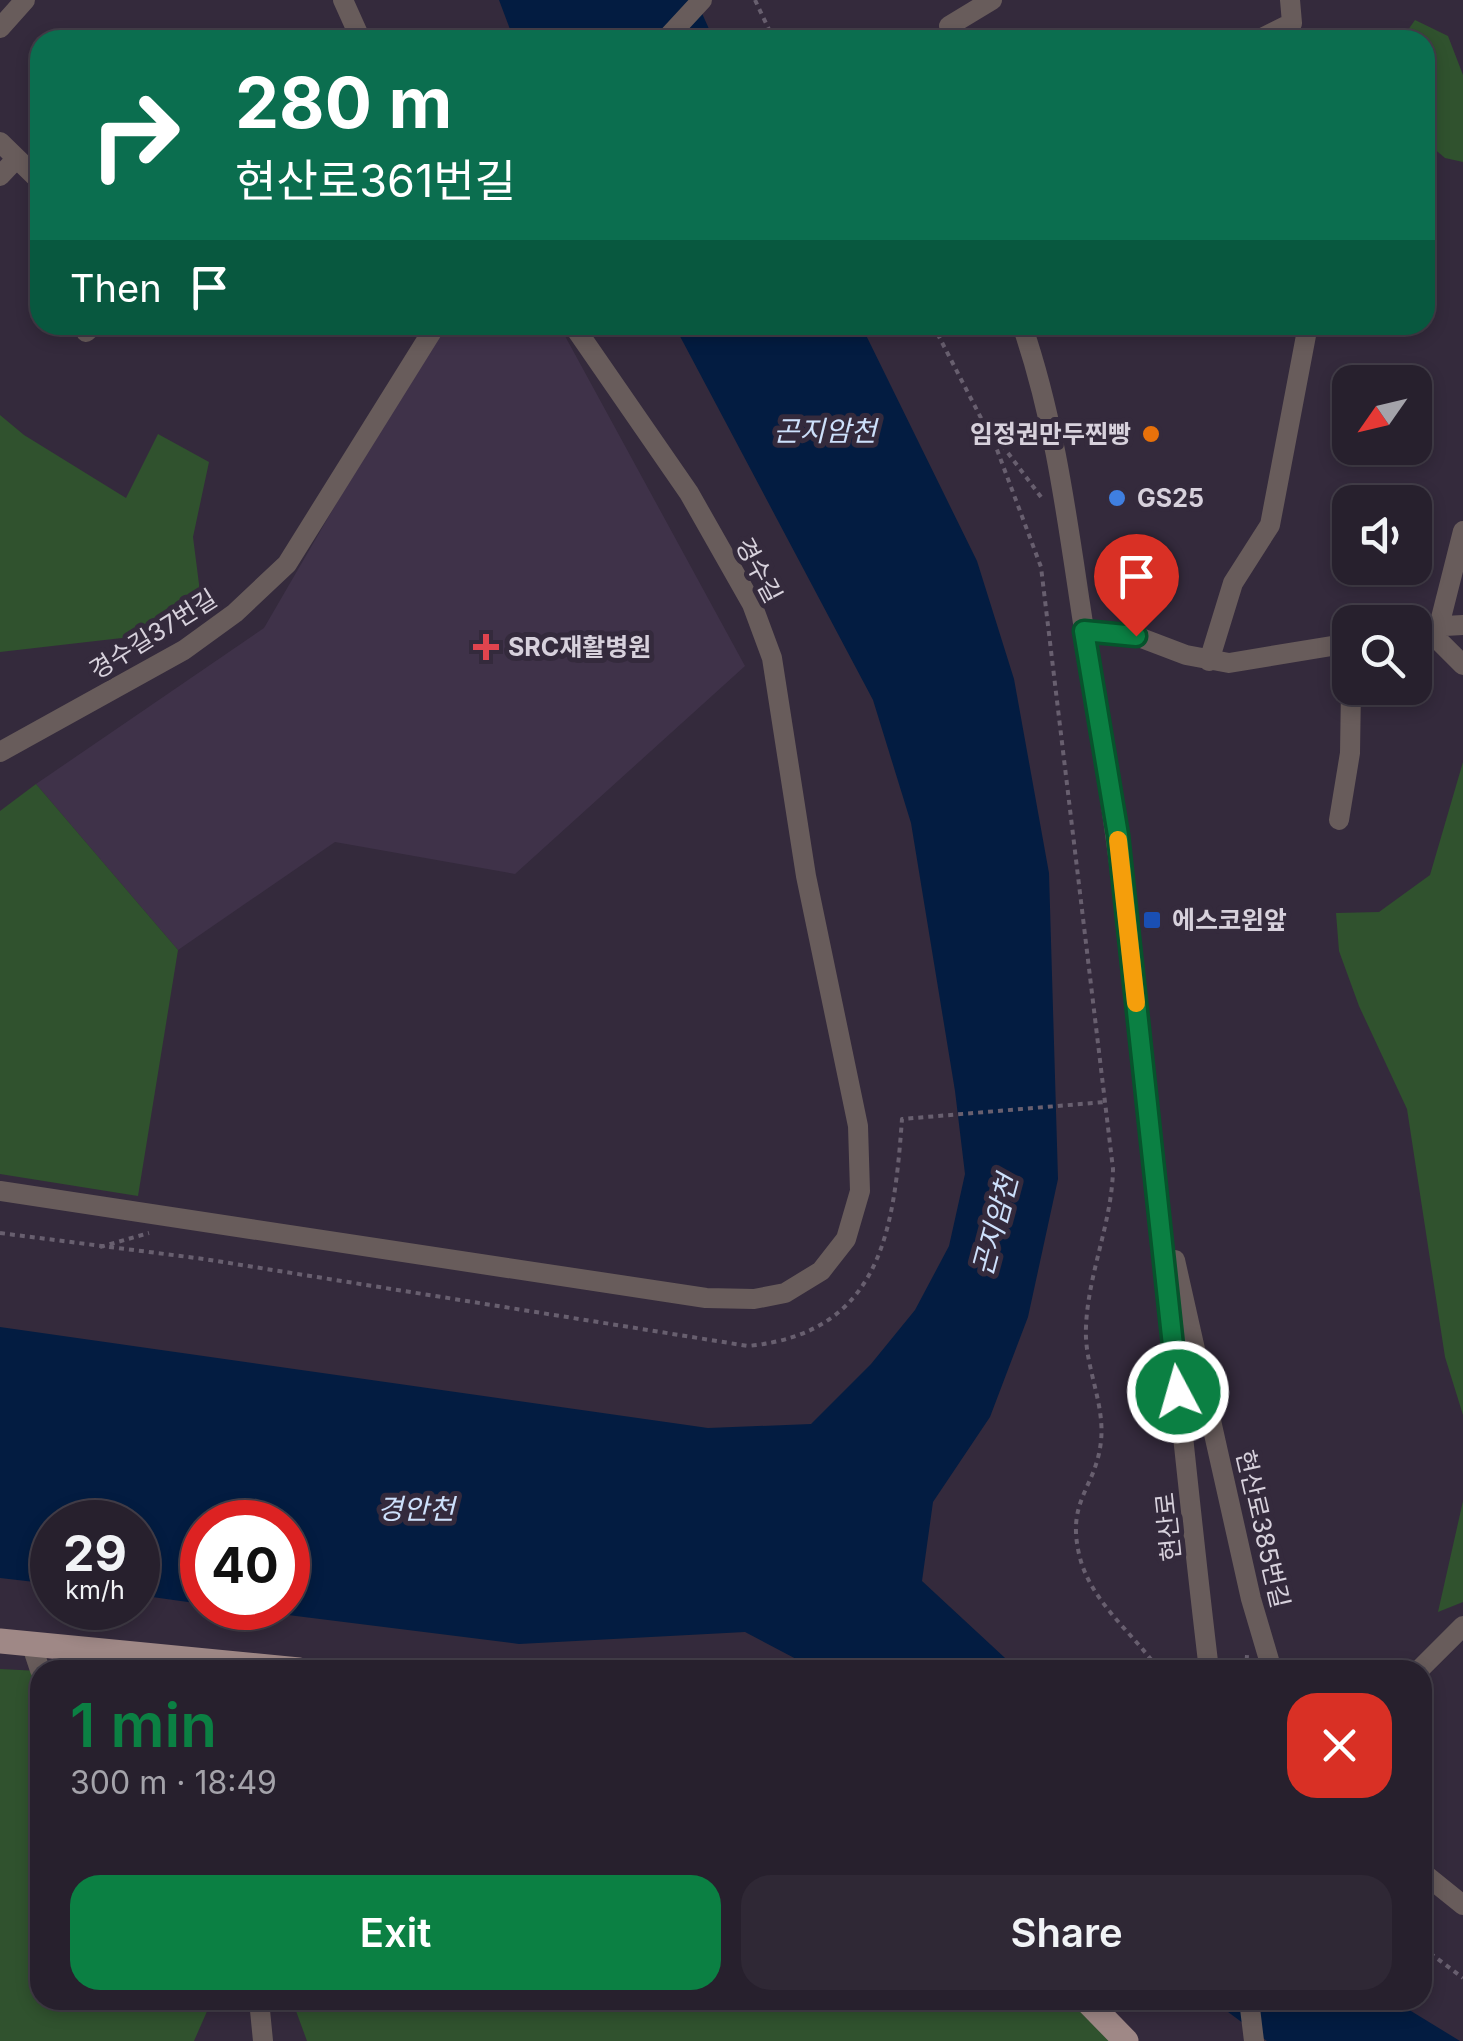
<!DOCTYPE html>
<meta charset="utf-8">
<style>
:root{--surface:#27202d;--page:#2f2835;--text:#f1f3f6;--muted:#a4a3aa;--line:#433e49;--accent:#0b8043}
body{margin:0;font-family:Inter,"Noto Sans KR",sans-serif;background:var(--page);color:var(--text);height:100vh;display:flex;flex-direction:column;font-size:38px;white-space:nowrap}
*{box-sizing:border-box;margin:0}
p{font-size:32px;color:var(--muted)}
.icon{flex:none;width:55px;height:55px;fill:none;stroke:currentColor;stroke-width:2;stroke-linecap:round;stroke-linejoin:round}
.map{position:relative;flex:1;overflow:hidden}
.sheet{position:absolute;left:30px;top:1660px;width:1402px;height:350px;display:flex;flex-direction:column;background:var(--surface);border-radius:30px;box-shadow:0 5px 15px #0003,0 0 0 2px var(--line)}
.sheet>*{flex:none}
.top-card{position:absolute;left:30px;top:30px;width:1405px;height:305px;border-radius:30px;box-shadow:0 5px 15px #0003,0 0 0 2px var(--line);background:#0b6e4f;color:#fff;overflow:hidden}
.needle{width:65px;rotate:236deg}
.buttons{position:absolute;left:1332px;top:365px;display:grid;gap:20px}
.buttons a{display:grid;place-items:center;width:100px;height:100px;border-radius:20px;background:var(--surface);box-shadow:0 5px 15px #0003,0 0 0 2px var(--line);font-size:50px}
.speed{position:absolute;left:30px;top:1500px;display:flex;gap:20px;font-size:50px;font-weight:700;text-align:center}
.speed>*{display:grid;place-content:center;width:130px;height:130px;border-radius:50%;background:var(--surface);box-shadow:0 5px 15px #0003,0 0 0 2px var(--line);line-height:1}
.speed small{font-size:25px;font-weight:400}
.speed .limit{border:15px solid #d22;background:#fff;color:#111}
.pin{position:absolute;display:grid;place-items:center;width:85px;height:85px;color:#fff;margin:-102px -42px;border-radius:50% 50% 50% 0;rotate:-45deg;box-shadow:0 0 10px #0007}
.pin .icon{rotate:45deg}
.me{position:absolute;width:110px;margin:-55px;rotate:354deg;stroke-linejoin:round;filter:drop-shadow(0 0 8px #0008)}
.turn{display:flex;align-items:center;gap:35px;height:210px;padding:0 40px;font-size:45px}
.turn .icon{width:130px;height:130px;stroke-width:2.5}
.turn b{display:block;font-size:70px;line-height:85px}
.then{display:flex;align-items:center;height:95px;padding:0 40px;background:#0003;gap:20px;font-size:38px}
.round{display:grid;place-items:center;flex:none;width:105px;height:105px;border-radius:30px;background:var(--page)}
.head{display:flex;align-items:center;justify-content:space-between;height:170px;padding:0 40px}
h1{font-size:60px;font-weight:600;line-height:75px;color:var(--accent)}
.primary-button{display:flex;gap:20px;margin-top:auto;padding:20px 40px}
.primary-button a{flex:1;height:115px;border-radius:30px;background:var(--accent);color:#fff;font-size:40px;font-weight:600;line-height:115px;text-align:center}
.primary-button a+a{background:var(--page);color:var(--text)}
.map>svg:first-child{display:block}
</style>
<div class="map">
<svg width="1463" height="2041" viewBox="0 0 1463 2041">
<rect width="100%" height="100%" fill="#342a3c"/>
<path fill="#3f3249" d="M440 325H559L745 666 515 874 335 842 178 950 36 784 264 628Z"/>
<path fill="#30522e" d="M1415 20 1448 36 1463 75V162L1445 158 1425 141V40H1401Z
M0 415 24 435 126 498 158 434 209 462 193 537 200 592 148 635 0 652Z
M1463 762V1415L1445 1357 1407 1109 1359 1006 1339 951 1336 913 1379 912 1430 875Z
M36 784 178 950 138 1196 0 1174V811Z
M1463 1501V1602L1438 1612Z
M0 1669 40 1671V2000H212L194 2041H0Z
M292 2000H1113L1118 2041H307Z"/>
<path fill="#031c41" d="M499 0H696L714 40H514Z
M674 325H861L977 561 1014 679 1049 873 1058 1179 1028 1317 990 1417 933 1502 922 1581 1018 1670H817L745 1632 519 1644 232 1608H288V1522H202V1604L138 1595V1522H52V1584L0 1578V1327L708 1428 811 1424 871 1364 915 1310 949 1246 965 1174 955 1091 911 823 873 700Z
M1212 2000H1393L1460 2041H1267Z"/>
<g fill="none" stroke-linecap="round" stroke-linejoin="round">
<path stroke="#685f6f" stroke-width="4" stroke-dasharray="5 5" stroke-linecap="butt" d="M755 0 774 40
M933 325 996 447 1041 567 1113 1169C1112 1223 1088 1273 1086 1327 1084 1366 1105 1402 1101 1441 1096 1489 1065 1500 1080 1558 1092 1603 1133 1633 1159 1670
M990 429 1044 501
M0 1233 204 1259 748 1346C882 1333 894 1229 902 1119L1105 1102
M100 1247 149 1233
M1246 1670 1247 1655
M1422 1947 1463 1978"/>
<path stroke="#685c5b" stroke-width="20" d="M343 0 361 40
M949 26 992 0
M0 28 25 0
M665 40 702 0
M1258 40 1292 23 1290 0
M0 142 40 181
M0 176 16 159
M201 325 204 327
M1022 325C1061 438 1071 556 1091 673 1145 1003 1169 1338 1209 1670
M86 332 94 325
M1439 626 1463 531
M1425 627 1463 665
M1427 627 1463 625
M1084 631 1136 636 1186 655 1229 663 1350 643
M1348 644 1350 673
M1209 661 1233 583 1270 525 1308 325
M0 752 184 650 235 613 287 564 436 325
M1339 820 1350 753 1351 688
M0 1191 706 1298 754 1299 785 1293 821 1271 846 1239 860 1191 858 1126 806 876 772 658 752 604 689 493 573 325
M1175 1260 1251 1599 1272 1670
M31 1643 40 1670
M1419 1670 1463 1626
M1422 1872 1463 1905
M259 2000 263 2041
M1249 2000 1254 2041"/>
<path stroke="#9f8886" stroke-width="25" d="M0 1641 299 1670
M1086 2000 1126 2041"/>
</g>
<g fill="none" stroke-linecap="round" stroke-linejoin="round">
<g stroke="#07532c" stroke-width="25">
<path id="route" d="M1136 636 1084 631 1118 835 1178 1392"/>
</g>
<use href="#route" stroke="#0b8043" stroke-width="18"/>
<path stroke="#f59e0b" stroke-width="18" d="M1118 840 1136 1003"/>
</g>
<circle fill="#e8710a" stroke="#342a3c" stroke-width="4" cx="1151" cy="434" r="10"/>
<circle fill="#3f7fe0" stroke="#342a3c" stroke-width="4" cx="1117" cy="498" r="10"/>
<path fill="#e0444e" stroke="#342a3c" stroke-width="4" d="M481 632h10v10h10v10h-10v10h-10v-10h-10v-10h10z"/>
<rect fill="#1a4fb4" stroke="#342a3c" stroke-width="4" x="1142" y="910" width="20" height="20" rx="5"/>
<g text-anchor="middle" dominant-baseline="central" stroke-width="10" stroke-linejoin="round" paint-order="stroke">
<g font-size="25" font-weight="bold" fill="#d7d1dc" stroke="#342a3c" text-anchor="start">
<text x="1131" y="434" text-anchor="end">임정권만두찐빵</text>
<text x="1137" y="498">GS25</text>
<text x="508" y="647">SRC재활병원</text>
<text x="1172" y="920">에스코윈앞</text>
</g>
<g font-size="25" fill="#d7d1dc" stroke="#342a3c">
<text transform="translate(759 570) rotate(62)">경수길</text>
<text transform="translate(153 634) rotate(-32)">경수길37번길</text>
<text transform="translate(1168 1527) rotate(-96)">현산로</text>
<text transform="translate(1263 1529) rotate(77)">현산로385번길</text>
</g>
<g font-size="28" font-style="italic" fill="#cde0fb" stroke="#342a3c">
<text x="825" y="431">곤지암천</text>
<text transform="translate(995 1225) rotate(-75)">곤지암천</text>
<text x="416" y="1509">경안천</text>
</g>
</g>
</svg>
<div class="buttons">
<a><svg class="needle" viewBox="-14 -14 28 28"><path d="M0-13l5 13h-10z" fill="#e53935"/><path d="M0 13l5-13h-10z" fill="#a4a3aa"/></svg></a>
<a><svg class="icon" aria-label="sound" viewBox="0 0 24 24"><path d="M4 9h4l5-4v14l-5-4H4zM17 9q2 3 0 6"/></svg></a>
<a><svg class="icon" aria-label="search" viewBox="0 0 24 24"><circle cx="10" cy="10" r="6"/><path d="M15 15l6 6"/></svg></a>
</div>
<div class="speed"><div>29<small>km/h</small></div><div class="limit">40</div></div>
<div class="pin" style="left:1136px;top:636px;background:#d93025"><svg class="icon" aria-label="arrive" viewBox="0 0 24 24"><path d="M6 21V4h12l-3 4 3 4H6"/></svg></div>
<svg class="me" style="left:1178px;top:1392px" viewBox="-20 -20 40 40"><circle r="17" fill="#0b8043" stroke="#fff" stroke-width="3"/><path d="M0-11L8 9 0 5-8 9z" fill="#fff"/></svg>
<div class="top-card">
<div class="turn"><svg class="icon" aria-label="right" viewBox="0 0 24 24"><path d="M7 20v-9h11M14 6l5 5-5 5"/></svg><div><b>280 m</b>현산로361번길</div></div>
<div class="then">Then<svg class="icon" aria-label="arrive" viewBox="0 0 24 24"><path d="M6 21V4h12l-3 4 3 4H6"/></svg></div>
</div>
<section class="sheet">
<div class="head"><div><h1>1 min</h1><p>300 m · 18:49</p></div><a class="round" style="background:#d93025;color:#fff"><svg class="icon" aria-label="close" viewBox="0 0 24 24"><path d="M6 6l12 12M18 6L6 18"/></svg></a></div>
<div class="primary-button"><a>Exit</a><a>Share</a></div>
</section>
</div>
